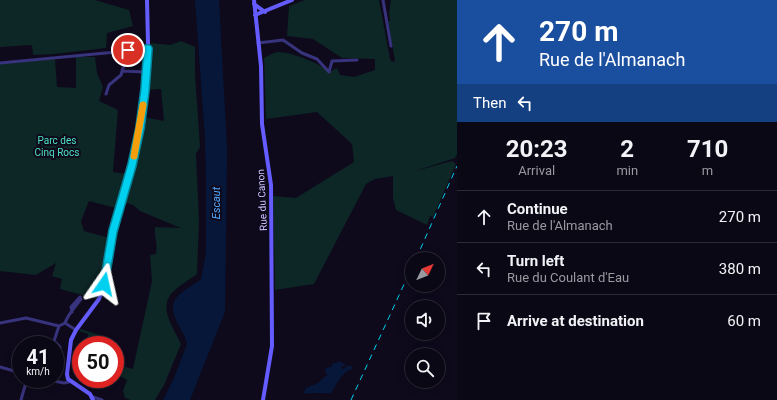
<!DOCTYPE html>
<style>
:root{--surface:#0a0815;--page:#181622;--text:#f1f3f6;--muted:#999aa0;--line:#2a2934}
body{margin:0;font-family:Roboto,sans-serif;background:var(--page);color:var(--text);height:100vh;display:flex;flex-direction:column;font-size:15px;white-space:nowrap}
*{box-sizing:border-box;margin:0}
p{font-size:13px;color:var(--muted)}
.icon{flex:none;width:22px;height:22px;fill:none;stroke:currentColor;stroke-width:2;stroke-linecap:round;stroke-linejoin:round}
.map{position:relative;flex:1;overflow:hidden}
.drawer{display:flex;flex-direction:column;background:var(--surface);width:320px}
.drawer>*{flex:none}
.hud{background:#1a4fa0;color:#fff;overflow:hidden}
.needle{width:26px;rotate:47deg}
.buttons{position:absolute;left:405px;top:252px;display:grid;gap:8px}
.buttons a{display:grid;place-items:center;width:40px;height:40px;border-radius:50%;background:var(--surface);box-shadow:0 2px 10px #0003,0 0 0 1px var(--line);font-size:20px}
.speed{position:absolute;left:12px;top:336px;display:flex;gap:8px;font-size:20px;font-weight:700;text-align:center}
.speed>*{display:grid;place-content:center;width:52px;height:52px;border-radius:50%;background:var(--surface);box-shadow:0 2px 10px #0003,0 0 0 1px var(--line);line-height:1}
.speed small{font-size:10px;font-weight:400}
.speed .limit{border:6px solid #d22;background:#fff;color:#111}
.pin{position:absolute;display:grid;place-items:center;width:34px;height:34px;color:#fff;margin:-17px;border:2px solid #fff;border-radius:50%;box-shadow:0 1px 4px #0007}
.me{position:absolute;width:44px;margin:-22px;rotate:11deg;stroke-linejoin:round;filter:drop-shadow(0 0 3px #0008)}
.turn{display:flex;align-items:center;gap:14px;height:84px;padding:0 16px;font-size:18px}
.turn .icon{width:52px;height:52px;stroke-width:2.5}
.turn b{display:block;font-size:28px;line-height:34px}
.then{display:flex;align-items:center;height:38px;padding:0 16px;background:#0003;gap:8px;font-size:15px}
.eta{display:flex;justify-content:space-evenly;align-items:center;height:68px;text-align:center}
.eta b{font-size:24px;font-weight:700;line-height:28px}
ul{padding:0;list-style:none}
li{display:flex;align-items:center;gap:12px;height:52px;padding:0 16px;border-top:1px solid var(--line)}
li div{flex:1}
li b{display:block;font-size:15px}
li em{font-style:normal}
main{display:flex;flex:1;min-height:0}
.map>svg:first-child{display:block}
</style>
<main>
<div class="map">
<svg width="457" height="400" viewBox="0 0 457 400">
<rect width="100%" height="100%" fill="#0e0a1c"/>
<path fill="#0d2626" d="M0 0H95L129 10 133 26 107 33 106 48 54 54 33 55 32 45 0 47Z
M305 0H379L390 59 392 62 395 61 388 21H390L389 13 391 0H457V154L455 158 415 171 452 161 456 164 433 217 430 216 427 225 396 210 393 198V176L375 179 366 184 314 284 275 290 273 196 296 198 354 162 352 144 317 112 266 119 264 58C268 56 274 52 278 52 291 52 320 63 329 72L337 68 340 75 354 77 375 70V59L342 58 313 39 287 36 289 6Z
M181 41 195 47V74L200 147 196 154 199 221 197 274C189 280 178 286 172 293 158 308 174 329 181 344L164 385 155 400H131L125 398 123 391 127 380 115 373V364L133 369 152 281 150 255 156 254C158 242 154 238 155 227L181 228 140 211 133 205 123 202 143 117 164 121 161 89 147 90 151 43 170 45Z
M76 57H95L97 73 103 87 99 101 118 110 113 172 128 174 120 209 89 201 81 221 84 231 109 238 104 273 97 299 60 289 62 279 52 276 56 263 36 275 0 271V64L55 59 57 87 76 88Z
M80 329 110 338 109 345H87L88 334 79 331Z"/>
<path fill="#061739" d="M195 0H219L227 149 225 312 190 400H163L174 378 187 344C186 337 181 330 178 324 164 297 182 294 201 279L206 253V177L205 138Z
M338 361 346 365 341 367V368L343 369 347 366H352L353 369C342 371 337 384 331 393 321 394 312 392 303 394L306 388 318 383 328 374 325 373 326 368 331 367 333 363H337Z"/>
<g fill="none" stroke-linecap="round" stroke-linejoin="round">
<path stroke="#38337d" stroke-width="3" d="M383 0 391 46
M258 43 283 40 302 53 317 59 329 72 332 61 357 60
M0 63 148 49
M122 71 146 72
M106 94 109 85 121 75 128 50
M0 323 26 318 59 326 65 323 76 330
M65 323C68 314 75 307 81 299L80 297 71 307 72 312
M59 360 60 347 54 341 59 326
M0 367 21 373
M44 379 64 383 69 382
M93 397 102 400
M21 400 27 379"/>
<path stroke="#655cff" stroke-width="4" d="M254 0 261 66 262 124 271 185 272 346 263 400
M254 4 265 12
M255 15 292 0
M93 400 90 394 68 379 67 374 71 340 76 330 99 299 105 284 113 231 137 144 145 90 148 43 147 0"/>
<path stroke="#00d0f0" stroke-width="1" stroke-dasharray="6 5" stroke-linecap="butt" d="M416 259 457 166
M351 400 412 267"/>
</g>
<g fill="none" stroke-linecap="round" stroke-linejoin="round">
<g stroke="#00879c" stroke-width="10">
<path id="route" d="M104 284 113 231 132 165 140 128 145 90 148 49 128 50"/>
</g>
<use href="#route" stroke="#00d0f0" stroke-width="7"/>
<path stroke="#f59e0b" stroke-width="7" d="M134 156 143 105"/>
</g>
<g text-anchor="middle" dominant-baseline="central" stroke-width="4" stroke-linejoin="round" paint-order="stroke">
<g font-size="10" fill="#4de3c2" stroke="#0e0a1c">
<text x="57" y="140">Parc des<tspan x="57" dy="12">Cinq Rocs</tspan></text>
</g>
<g font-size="10" fill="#cdc5ff" stroke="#0e0a1c">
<text transform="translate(262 200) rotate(-93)">Rue du Canon</text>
</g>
<g font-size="11" font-style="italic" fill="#53aaff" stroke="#0e0a1c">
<text transform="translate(216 203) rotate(-90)">Escaut</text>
</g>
</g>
</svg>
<div class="buttons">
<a><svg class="needle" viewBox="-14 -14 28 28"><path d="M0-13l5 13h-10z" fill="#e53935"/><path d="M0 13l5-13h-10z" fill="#999aa0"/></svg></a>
<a><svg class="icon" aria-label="sound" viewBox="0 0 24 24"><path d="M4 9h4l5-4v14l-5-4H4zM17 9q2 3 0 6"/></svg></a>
<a><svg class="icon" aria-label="search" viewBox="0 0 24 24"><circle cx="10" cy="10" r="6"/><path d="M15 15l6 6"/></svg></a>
</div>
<div class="speed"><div>41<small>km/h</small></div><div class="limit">50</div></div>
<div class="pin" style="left:128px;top:50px;background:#d93025"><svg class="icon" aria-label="arrive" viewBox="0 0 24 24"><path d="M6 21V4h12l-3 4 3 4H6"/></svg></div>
<svg class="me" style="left:104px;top:284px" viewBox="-20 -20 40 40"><path d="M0-17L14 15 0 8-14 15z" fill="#00d0f0" stroke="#fff" stroke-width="4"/></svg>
</div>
<section class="drawer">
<div class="hud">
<div class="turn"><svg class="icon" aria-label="ahead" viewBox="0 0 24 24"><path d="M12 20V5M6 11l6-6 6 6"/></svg><div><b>270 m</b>Rue de l'Almanach</div></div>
<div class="then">Then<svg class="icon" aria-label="left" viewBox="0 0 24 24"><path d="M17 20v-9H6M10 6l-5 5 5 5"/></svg></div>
</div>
<div class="eta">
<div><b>20:23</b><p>Arrival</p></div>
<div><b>2</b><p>min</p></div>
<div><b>710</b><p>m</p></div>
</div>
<ul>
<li><svg class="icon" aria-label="ahead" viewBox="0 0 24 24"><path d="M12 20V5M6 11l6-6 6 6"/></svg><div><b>Continue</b><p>Rue de l'Almanach</p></div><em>270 m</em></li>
<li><svg class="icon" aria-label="left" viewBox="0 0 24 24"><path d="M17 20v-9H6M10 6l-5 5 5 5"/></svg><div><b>Turn left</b><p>Rue du Coulant d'Eau</p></div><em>380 m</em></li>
<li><svg class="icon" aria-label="arrive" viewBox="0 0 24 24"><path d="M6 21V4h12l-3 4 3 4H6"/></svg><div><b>Arrive at destination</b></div><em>60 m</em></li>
</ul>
</section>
</main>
